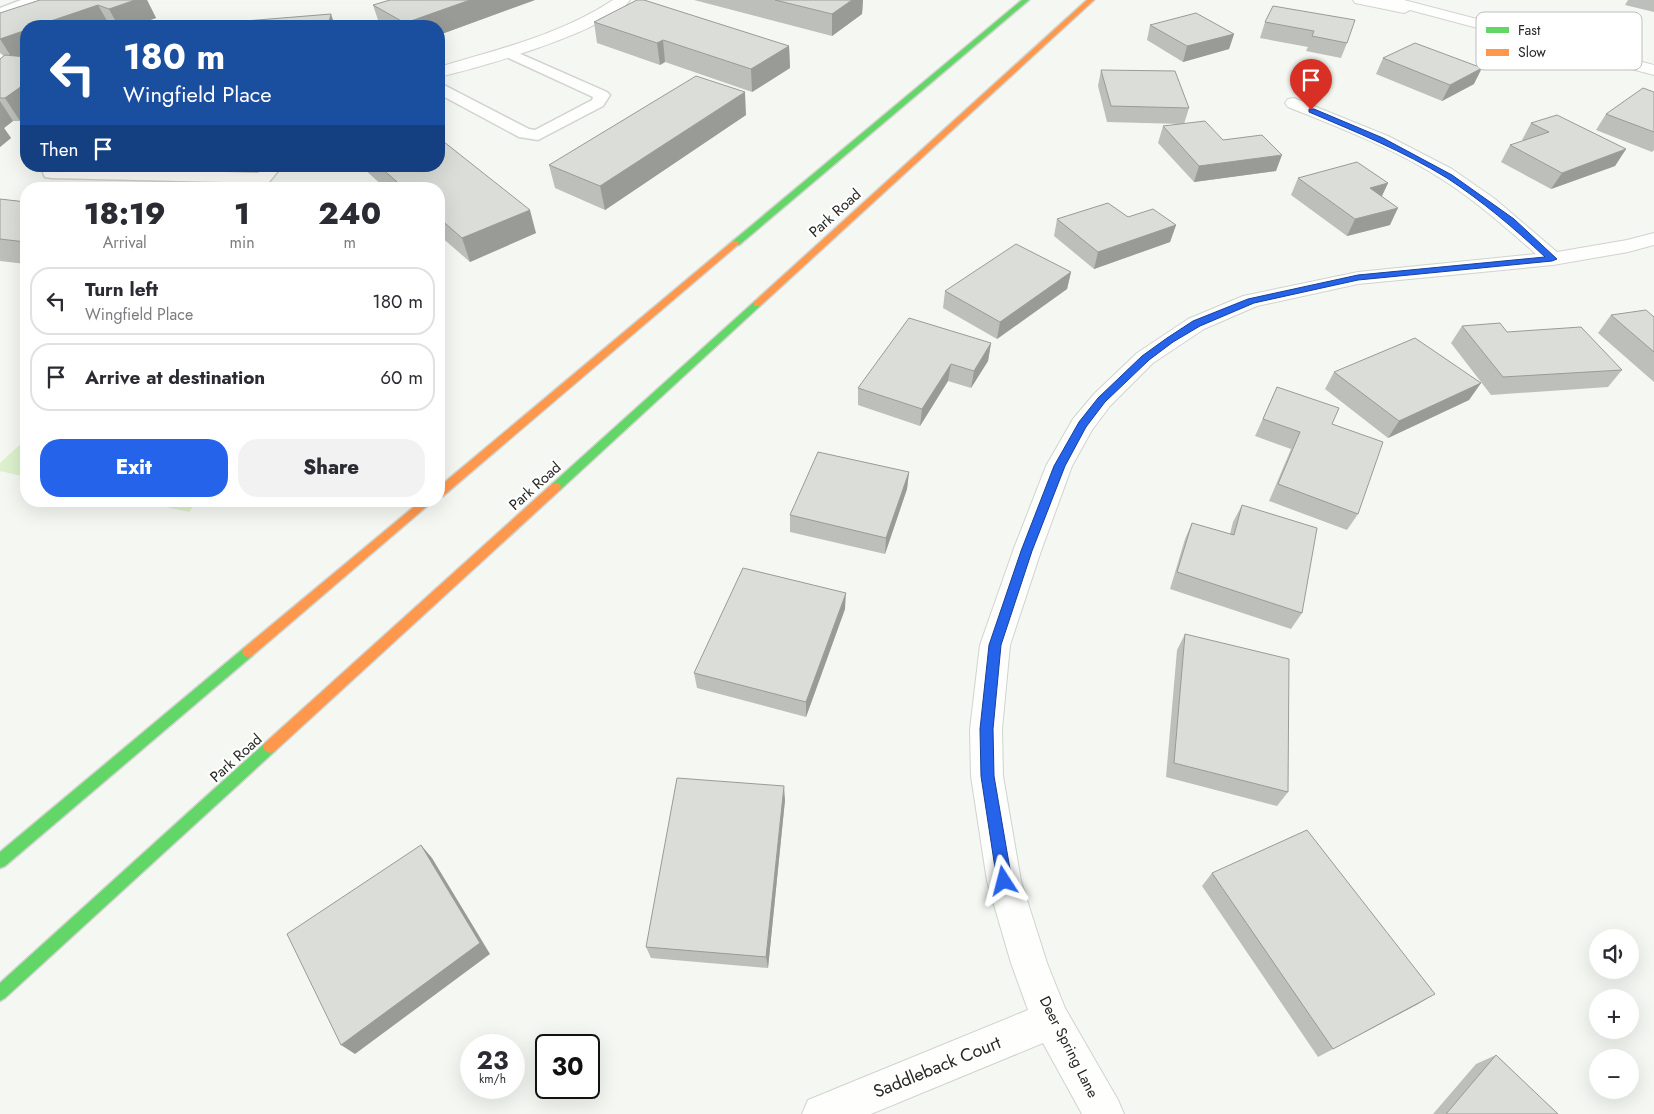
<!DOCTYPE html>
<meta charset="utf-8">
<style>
:root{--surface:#fff;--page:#f2f2f3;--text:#2b2b33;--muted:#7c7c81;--line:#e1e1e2;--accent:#2563eb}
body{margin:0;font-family:Jost,sans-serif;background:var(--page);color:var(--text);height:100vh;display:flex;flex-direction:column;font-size:19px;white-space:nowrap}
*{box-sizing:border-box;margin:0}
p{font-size:16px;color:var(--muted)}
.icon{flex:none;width:28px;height:28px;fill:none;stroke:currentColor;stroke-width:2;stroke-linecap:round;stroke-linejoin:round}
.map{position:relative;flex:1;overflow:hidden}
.details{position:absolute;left:20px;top:182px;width:425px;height:325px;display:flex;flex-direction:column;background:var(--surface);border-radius:20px;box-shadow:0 5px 20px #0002}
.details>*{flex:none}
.banner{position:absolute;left:20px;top:20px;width:425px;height:152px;border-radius:20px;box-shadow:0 5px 20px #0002;background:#1a4fa0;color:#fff;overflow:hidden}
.tools{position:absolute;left:1589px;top:929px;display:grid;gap:10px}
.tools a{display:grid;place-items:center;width:50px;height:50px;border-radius:50%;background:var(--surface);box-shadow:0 5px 20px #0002;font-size:25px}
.speed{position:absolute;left:460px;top:1034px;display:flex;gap:10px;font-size:25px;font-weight:700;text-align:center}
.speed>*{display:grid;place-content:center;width:65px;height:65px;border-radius:50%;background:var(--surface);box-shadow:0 5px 20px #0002;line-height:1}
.speed small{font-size:12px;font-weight:400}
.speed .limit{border:2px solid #111;border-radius:8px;background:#fff;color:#111}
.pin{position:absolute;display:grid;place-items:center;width:42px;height:42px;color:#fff;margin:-51px -21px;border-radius:50% 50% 50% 0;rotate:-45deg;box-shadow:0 0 5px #0007}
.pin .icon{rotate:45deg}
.me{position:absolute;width:55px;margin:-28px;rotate:351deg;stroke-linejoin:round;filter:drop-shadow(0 0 4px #0008)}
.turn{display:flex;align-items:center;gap:18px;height:105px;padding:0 20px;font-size:22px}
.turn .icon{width:65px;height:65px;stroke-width:2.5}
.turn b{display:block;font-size:35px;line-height:42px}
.then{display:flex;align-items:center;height:48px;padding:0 20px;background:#0003;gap:10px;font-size:19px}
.eta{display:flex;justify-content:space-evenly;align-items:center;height:85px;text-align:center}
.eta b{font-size:30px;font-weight:800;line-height:35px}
.cta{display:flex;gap:10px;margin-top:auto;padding:10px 20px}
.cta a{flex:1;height:58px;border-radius:20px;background:var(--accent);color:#fff;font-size:20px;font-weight:800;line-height:58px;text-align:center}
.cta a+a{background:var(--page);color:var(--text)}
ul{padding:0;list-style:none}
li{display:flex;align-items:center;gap:15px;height:68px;margin:0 10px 8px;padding:0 10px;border:2px solid var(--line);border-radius:20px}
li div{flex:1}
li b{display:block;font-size:19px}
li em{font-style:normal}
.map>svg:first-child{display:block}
</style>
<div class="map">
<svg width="1654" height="1114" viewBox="0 0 1654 1114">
<rect width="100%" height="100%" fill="#f5f8f2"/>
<path fill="#dcf1cc" d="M26 439V477L0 471V463Z
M138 501H198L189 512Z"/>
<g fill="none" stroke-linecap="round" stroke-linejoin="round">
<g stroke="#d0d3ce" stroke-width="3">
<path id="lane" d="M21 0H40L38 3 0 17V8Z
M507 48 607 92 610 95 603 106 538 140 519 137 439 94V84L444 85 529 129 535 130 592 100 593 97 502 55 500 52 502 49Z
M45 166 258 173 265 166H282L269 182 263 183 51 178 45 177 43 173Z"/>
</g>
<g stroke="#d0d3ce" stroke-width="2">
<path id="street" d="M613 0H630C609 31 478 68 439 77V67C499 49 560 35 613 0Z
M1353 0H1404L1654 65V75L1410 10 1404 13 1355 3Z
M1294 98 1388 136 1452 169 1495 199 1557 252 1627 240 1654 233V245L1628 252 1553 265 1358 284 1257 306 1204 329 1153 363 1110 406 1092 430 1072 466 1041 551 1010 645 1002 729 1003 776 1021 881 1047 963 1065 1008 1118 1100 1124 1114H1082L1043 1043 871 1114H802L808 1100 1028 1010 1011 963 987 881 971 776 970 729 980 645 1013 551 1046 466 1073 419 1094 394 1137 353 1188 319 1243 296 1358 272 1536 254C1505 227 1475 200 1440 178 1393 148 1340 128 1288 107L1285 103 1288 99Z"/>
</g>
<g stroke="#d0d3ce" stroke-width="3">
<path id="fast" d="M1022 0H1029L739 245H733V241Z
M757 301 760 302V306L560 490H552L551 487 552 484 754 302Z
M248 647 252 648 254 652 252 656 5 866 0 868V852L244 648Z
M270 741 275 743 277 747 275 751 5 998 0 1001V983L265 743Z"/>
</g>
<g stroke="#d0d3ce" stroke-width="3">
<path id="slow" d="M1087 0H1094L760 306H754V302Z
M733 241H736L740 243 443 496 439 497V487Z
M556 483 560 484 561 487 560 490 275 751 270 753 265 751 263 747 265 743 552 484Z
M421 501H433L252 656 248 657 244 656 242 652 244 648Z"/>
</g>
<use href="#lane" fill="#fefefd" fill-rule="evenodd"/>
<use href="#street" fill="#fefefd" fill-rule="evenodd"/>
<use href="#fast" fill="#63d668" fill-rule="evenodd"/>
<use href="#slow" fill="#ff974d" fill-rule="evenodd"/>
</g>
<path fill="#bcbfba" d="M147 0 156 18 133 26H26L20 121H13L4 128 11 138 0 147V59L4 56 0 53V13Z
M390 0H535L439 35V26H380L373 5Z
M694 0H863L862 14 832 36Z
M1628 0H1654V12L1625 5Z
M1273 6 1347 43 1341 58 1306 51 1308 47 1260 38 1265 22Z
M594 22 789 46 790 68 752 92 665 62 660 65 597 43Z
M1150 25 1234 34 1229 49 1183 62 1147 40Z
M1383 58 1474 84 1442 101 1376 74Z
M1101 70 1189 108 1184 124 1223 140 1276 171 1194 182 1158 143 1163 126 1182 124 1107 122 1098 86Z
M1654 92V150L1652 152 1596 130 1606 114Z
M746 115 605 210 555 188 549 165Z
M1531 123 1626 149 1615 166 1551 189 1501 162 1510 145 1524 141 1522 140Z
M361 166H439L536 233 470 262 439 235V189H386Z
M1298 178 1388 183 1382 196 1390 225 1347 236 1291 195Z
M0 199 26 202V264L0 261Z
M1128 217 1176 225 1170 242 1094 269 1054 236 1057 219Z
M1071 272 1067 289 997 339 943 308 945 291Z
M1611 315 1654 317V382L1598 333Z
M1462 326 1507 332 1622 370 1608 387 1491 395 1451 343Z
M991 343 988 361 971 388 948 381 920 426 858 405V388Z
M1334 372 1481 383 1469 400 1388 438 1325 389Z
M1277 387 1332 424 1358 514 1347 530 1269 501 1291 449 1255 436Z
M909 472 907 489 885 554 790 532V515Z
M1242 505 1302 613 1291 629 1170 589 1185 539 1192 523 1230 534 1233 522Z
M845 609 806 717 697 688 694 673Z
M1185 634 1288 792 1277 806 1166 777 1177 650Z
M785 800 768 968 651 958 646 947Z
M1212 873 1418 1004 1318 1057 1202 886Z
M1496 1055 1558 1114H1433L1476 1064Z"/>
<path fill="#999b97" d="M135 0H147L156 18 133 26H118L109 9Z
M470 0H535L439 35V26H406L405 23Z
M852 0H863L862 14 832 36V14Z
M98 5 110 26H36Z
M331 14 335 26H328Z
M26 30V56L14 61 0 39Z
M1234 34 1229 49 1183 62 1187 46Z
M663 40 665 62 660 65 657 43Z
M789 46 790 68 752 92 751 69Z
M1482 68 1474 84 1442 101 1450 85Z
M26 83V116L20 121 5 98Z
M745 92 746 115 605 210 600 186Z
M0 101 13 121 4 128 11 138 0 147Z
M1626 149 1615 166 1551 189 1562 173Z
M1282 155 1276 171 1194 182 1199 166Z
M1388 183 1380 200 1370 188Z
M1398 208 1390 225 1347 236 1355 219Z
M530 210 536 233 470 262 462 238Z
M1176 225 1170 242 1094 269 1098 252Z
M1071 272 1067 289 997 339 1000 322Z
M991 343 988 361 971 388 974 371Z
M951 364 948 381 920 426 922 409Z
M1481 383 1469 400 1388 438 1399 421Z
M909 472 907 489 885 554 886 538Z
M846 593 845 609 806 717V702Z
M784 786 785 800 768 968 766 957Z
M421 845 432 858 490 954 355 1054 341 1045Z
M1435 994 1418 1004 1318 1057 1333 1049Z"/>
<path fill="#dbded8" stroke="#999b97" d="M40 0H135L109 9 98 5 36 26H26V30L0 39V13Z
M390 0H470L405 23 373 5Z
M637 0H644L789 46 751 69 663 40 657 43 594 22Z
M775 0H852L832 14Z
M1273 6 1355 20 1347 43 1312 36 1314 31 1265 22Z
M1196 13 1234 34 1187 46 1150 25Z
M331 14 328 26H184Z
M1415 43 1482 68 1450 85 1383 58Z
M5 55 26 57V83L5 98H0V59Z
M1101 70 1175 71 1189 108 1111 106Z
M696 76 745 92 600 186 549 165Z
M1643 88 1654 92V132L1606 114Z
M1557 115 1626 149 1562 173 1510 145 1549 132 1531 123Z
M1205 121 1223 140 1262 135 1282 155 1199 166 1163 126Z
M439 138 530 210 462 238 439 218V189H405L379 166H439Z
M1357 162 1388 183 1370 188 1398 208 1355 219 1298 178Z
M0 199 26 202V242L0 239Z
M1108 203 1128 217 1153 209 1176 225 1098 252 1057 219Z
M1016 244 1071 272 1000 322 945 291Z
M1646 310 1654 317V352L1611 315Z
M909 318 991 343 974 371 951 364 922 409 858 388Z
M1500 323 1507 332 1581 327 1622 370 1503 377 1462 326Z
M1415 338 1481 383 1399 421 1334 372Z
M1277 387 1339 408 1332 424 1383 442 1358 514 1278 484 1300 432 1263 419Z
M818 452 909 472 886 538 790 515Z
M1242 505 1317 528 1302 613 1177 572 1192 523 1234 535Z
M743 568 846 593 806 702 694 673Z
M1185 634 1289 659 1288 792 1174 763Z
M677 778 784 786 766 957 646 947Z
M1307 830 1435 994 1333 1049 1212 873Z
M421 845 480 943 341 1045 287 934Z
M1496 1055 1558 1114H1446Z"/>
<path fill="#2563eb" stroke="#184099" d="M1309 109H1314L1383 138 1452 175 1514 219 1557 259 1552 261 1358 280 1254 303 1200 326 1173 342 1149 360 1105 402 1086 427 1065 466 1032 551 1001 645 993 729 994 776 1012 881 1010 886 1004 888 999 886 997 881 981 776 980 729 989 645 1021 551 1054 466 1079 422 1098 398 1142 356 1167 338 1193 321 1248 299 1358 275 1545 257C1514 228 1482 201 1447 178 1403 151 1356 132 1309 112Z"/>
<g text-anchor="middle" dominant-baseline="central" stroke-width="4.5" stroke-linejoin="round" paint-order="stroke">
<g font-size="15" fill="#262924" stroke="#fff">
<text transform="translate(835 213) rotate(-42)">Park Road</text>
<text transform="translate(535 486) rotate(-42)">Park Road</text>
<text transform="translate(236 758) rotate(-42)">Park Road</text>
<text transform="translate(1069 1047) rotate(63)">Deer Spring Lane</text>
</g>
<g font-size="18" fill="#262924" stroke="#fff">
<text transform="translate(937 1067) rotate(-22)">Saddleback Court</text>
</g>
</g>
<rect x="1476" y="12" width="166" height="58" rx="8" fill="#fff" stroke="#bebfbd" stroke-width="1"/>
<rect x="1486" y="27" width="23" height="6" fill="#63d668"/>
<rect x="1486" y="49" width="23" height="7" fill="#ff974d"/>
<g font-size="14" fill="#262924">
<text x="1518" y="35">Fast</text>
<text x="1518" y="57">Slow</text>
</g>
</svg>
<div class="tools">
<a><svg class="icon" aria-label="sound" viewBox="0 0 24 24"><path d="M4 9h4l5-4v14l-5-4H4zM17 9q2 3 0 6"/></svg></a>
<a>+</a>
<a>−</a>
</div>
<div class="speed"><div>23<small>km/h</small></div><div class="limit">30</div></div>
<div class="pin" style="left:1311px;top:110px;background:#d93025"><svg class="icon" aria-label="arrive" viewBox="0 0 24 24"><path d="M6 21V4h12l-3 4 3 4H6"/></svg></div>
<svg class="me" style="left:1004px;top:881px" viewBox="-20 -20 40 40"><path d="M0-17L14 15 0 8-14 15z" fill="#2563eb" stroke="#fff" stroke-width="4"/></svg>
<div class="banner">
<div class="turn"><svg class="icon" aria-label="left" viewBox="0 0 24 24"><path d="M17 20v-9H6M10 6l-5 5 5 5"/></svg><div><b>180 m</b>Wingfield Place</div></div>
<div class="then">Then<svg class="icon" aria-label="arrive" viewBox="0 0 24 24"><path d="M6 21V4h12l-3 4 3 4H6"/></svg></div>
</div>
<section class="details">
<div class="eta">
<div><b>18:19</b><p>Arrival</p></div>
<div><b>1</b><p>min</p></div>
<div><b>240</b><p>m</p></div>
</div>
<ul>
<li><svg class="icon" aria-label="left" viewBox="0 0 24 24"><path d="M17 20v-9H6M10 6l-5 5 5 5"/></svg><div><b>Turn left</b><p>Wingfield Place</p></div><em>180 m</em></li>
<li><svg class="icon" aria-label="arrive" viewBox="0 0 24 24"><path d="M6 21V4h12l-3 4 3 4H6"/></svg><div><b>Arrive at destination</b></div><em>60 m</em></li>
</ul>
<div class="cta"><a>Exit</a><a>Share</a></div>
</section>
</div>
